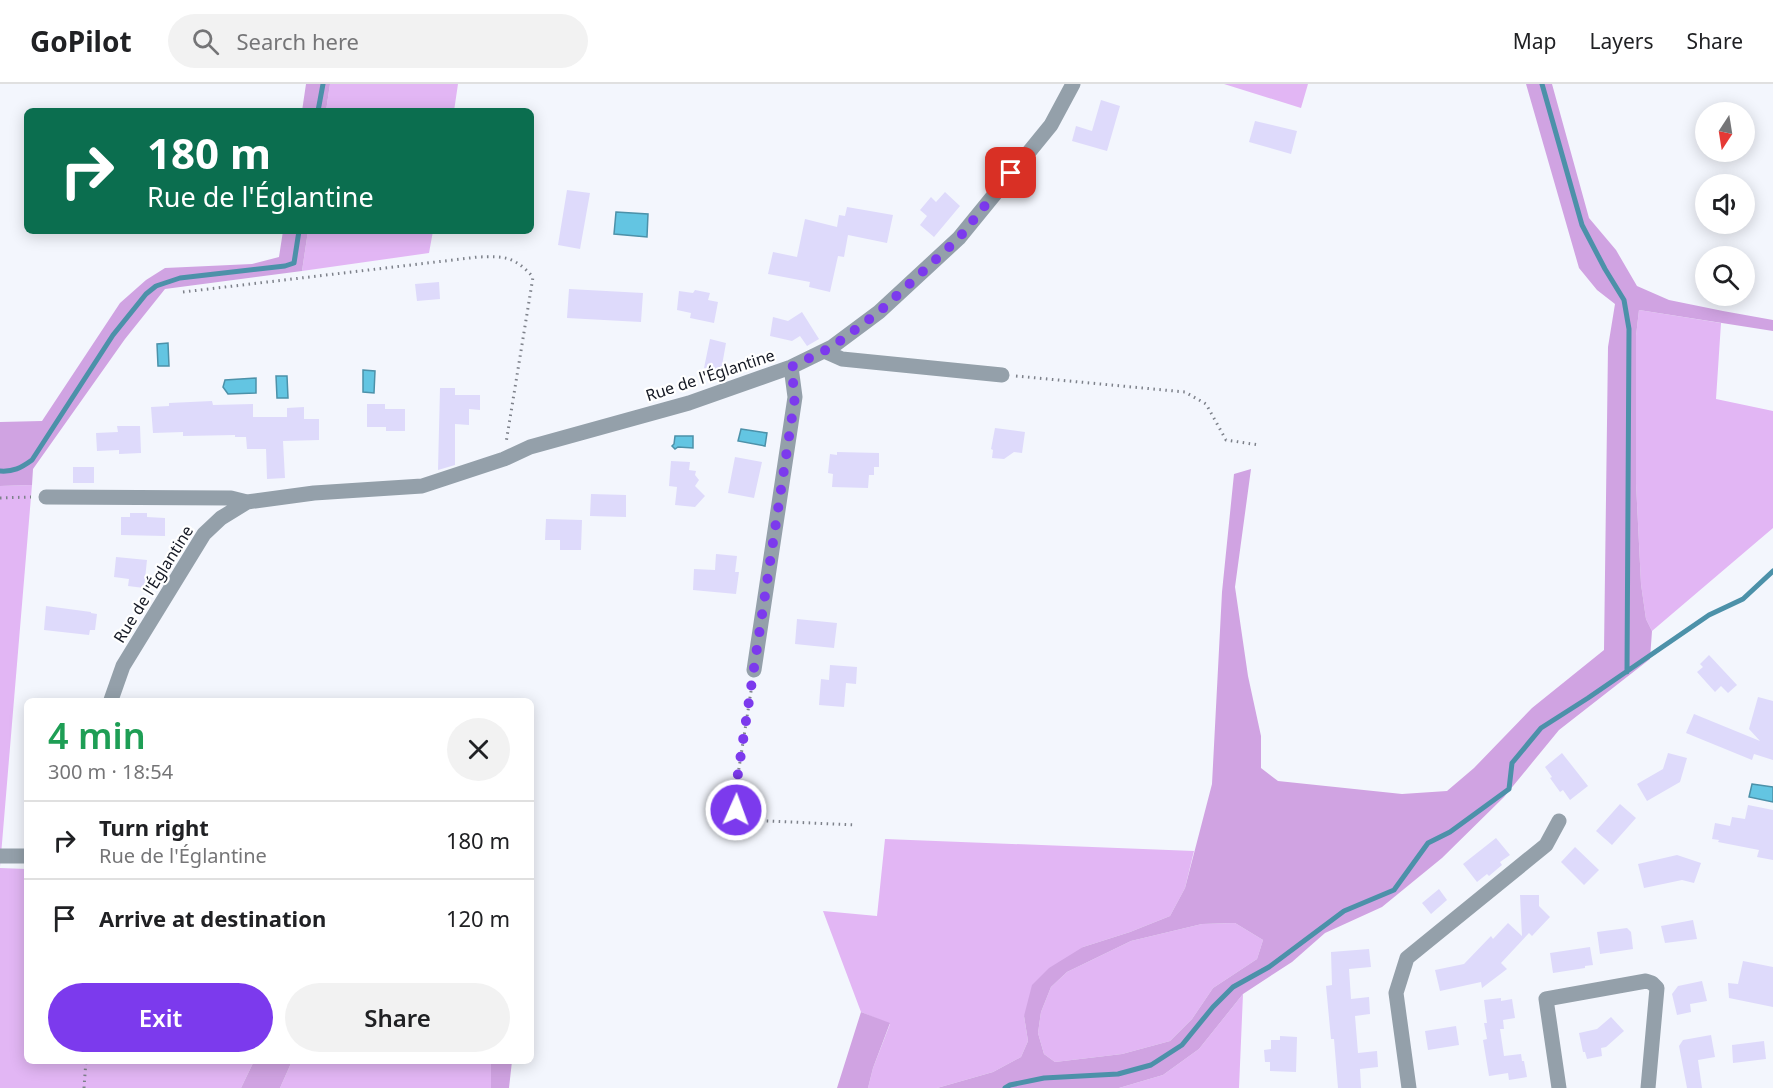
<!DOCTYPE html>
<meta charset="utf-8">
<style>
:root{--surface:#fff;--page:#f2f2f2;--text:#202124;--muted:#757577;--line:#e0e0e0;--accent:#7c3aed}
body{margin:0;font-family:"Noto Sans",sans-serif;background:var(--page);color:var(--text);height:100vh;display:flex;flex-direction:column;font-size:22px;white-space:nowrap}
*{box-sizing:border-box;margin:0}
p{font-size:20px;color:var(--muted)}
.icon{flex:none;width:33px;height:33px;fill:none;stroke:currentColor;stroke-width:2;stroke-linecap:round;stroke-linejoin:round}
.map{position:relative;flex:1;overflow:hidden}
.details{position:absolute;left:24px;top:614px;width:510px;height:366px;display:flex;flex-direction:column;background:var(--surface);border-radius:9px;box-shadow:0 3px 15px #0003}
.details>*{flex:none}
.hud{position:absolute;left:24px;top:24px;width:510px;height:126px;border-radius:9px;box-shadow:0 3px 15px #0003;background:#0b6e4f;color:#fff;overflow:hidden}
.needle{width:39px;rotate:192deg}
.fabs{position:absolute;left:1695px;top:18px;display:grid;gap:12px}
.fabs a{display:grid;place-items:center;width:60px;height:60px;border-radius:50%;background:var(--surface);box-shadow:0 3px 15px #0003;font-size:30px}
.pin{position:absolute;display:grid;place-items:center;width:51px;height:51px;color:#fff;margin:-26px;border-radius:12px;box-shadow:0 3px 9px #0006}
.me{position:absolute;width:66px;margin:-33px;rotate:2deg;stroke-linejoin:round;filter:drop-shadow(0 0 4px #0008)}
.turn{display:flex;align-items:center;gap:21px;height:126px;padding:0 24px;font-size:27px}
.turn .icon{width:78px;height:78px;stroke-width:2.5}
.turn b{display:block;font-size:42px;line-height:51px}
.round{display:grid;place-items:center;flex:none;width:63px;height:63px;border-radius:32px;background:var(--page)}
.headline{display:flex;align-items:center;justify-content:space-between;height:102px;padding:0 24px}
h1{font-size:36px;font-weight:600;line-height:45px;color:#1e9e55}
.action{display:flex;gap:12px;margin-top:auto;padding:12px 24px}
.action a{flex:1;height:69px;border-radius:36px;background:var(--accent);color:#fff;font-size:24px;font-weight:600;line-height:69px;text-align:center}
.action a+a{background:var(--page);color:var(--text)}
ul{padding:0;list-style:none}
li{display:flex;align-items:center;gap:18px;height:78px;padding:0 24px;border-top:2px solid var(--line)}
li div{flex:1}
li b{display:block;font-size:22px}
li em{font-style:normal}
header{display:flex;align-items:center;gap:36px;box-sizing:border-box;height:84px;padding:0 30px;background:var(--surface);border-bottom:2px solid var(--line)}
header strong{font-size:28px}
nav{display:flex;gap:33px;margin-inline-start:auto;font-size:21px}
.search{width:420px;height:54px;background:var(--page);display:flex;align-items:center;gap:15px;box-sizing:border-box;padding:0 21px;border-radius:33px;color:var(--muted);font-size:22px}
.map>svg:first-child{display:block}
</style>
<header>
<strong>GoPilot</strong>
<div class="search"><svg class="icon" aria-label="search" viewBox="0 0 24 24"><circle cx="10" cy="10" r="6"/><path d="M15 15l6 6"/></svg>Search here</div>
<nav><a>Map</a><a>Layers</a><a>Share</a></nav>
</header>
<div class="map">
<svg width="1773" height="1004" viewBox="0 0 1773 1004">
<rect width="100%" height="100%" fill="#f3f6fd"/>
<path fill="#e2b6f4" d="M330 0H458L454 27H326Z
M1224 0H1308L1301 24Z
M308 147H433L429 169 302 187Z
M1639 226 1721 239 1716 315 1773 327V444L1652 547 1646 535 1641 500 1636 399V252Z
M32 401 0 783V402Z
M885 755 1194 767 1185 804 1170 832 1130 848 1083 863 1024 932 1028 957 1021 973 993 988 937 1004H868L873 984 890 940 861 928 823 827 877 832Z
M0 784 27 785V976L254 977 241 1004H0Z
M1235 839 1263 856 1257 875 1213 904 1192 935 1170 957 1122 970 1055 978 1044 970 1038 949 1041 928 1051 903 1067 888 1131 857 1202 840Z
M1243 910 1239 1004H1119L1163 991 1199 965Z
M292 977H491V1004H280Z"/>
<path fill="#d0a3e2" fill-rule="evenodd" d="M306 0H330L326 27H302Z
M1526 0H1552L1589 134 1616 166 1637 202 1669 216 1723 227 1773 236V247L1639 226 1636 252V399L1641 500 1646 535 1652 547 1650 575 1559 646 1504 713 1442 774 1382 823 1325 849 1292 878 1243 910 1199 965 1163 991 1119 1004H937L993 988 1021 973 1028 957 1024 932 1032 901 1049 884 1083 863 1130 848 1170 832 1185 804 1212 700 1222 508 1234 390 1251 385 1235 503 1248 592 1261 652V684L1278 697 1402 710 1447 707 1474 684 1532 624 1604 566 1608 263 1615 220 1597 206 1579 184ZM1235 839 1263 856 1257 875 1213 904 1192 935 1170 957 1122 970 1055 978 1044 970 1038 949 1041 928 1051 903 1067 888 1131 857 1202 840Z
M283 147H308L302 187 165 205 125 255 33 385 32 401 0 402V338L42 337 120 219 146 196 165 184 252 180 279 173Z
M861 928 890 939 873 984 868 1004H837Z
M254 977V976L292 977 280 1004H241Z
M491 977H512L509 1004H491Z"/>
<path fill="#63c5e2" stroke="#4c91a9" stroke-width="1.5" d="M616 128 648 130 647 153 614 150Z
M168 259 169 282H158L157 260Z
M363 286 375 287 374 309 363 308Z
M276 292H287L288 314H277Z
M256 294V309L228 310 223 303 225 296Z
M741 345 767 349 765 362 738 357Z
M675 352H693V364L678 363 675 365 672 362 674 360Z
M1752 700 1773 703V718L1749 713Z"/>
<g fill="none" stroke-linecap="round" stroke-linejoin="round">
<path stroke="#4c91a9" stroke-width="5" d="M1542 0 1582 141 1605 185 1624 216 1629 245 1627 588
M318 27 323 0
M0 387C13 388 21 384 32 376L113 251 146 210 156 202 180 194 285 182 294 179 299 147
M1005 1004 1010 1001 1044 994 1118 990 1151 981 1182 961 1213 923 1233 903 1269 883 1344 827 1394 806 1428 759 1450 748 1509 705 1512 679 1541 644 1588 614 1709 531 1743 515 1773 487"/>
</g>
<path fill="#dedafb" d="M1101 16 1120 22 1107 67 1072 57 1076 42 1092 47Z
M1255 37 1297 47 1291 70 1249 58Z
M567 106 590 109 580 165 558 161Z
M945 108 960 122 934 153 920 141 927 132 920 126 931 113 936 118Z
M847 123 893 131 887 159 848 151 844 173 838 172 830 208 809 203 810 198 768 190 773 168 797 173 805 135 837 143 839 131 845 132Z
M439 198 440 215 417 217 415 200Z
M569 205 643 209 641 238 567 234Z
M695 206 710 209 708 216 718 218 714 239 690 234 691 229 677 226 679 207 693 209Z
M802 228 819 255 807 262 800 252 792 257 770 252 773 233 788 237Z
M710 255 726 259 721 287 704 284Z
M440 304H455V311H480V326L469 325V341L455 340V381L438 386Z
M212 317 213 321 253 320V333H287V324L304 323V335H319V356L283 357 285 394 267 395 266 365H247L246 353H235V351L183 352V348L153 349 151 323 169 322V319Z
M367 320H385V325H405V347H386V343H367Z
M117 342H140L141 369 119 370V366L97 367 96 349 118 348Z
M995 344 1025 348 1022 369 1014 368 1004 375 992 374 993 366 991 365Z
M837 368 879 369V383H874V391H869L868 404 832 403 833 390 828 389 830 370 837 371Z
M735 373 762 378 754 414 728 409Z
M671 377 690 378 689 386 696 387 695 391 699 396 695 402 705 412 695 423 675 421 677 403 669 402Z
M73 383H94V399H73Z
M591 410 626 411V433L590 432Z
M130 429H147V433L165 434V452L121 451V433H130Z
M546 435 582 436 581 466H560V456H545Z
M716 470 737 472 735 488H739L736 510 693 506 694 485 715 486Z
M116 473 147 476 144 504 128 502 129 495 114 493Z
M46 522 91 528V529L97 530 95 546H90L89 551 44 546Z
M797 535 837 539 834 564 795 560Z
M1709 571 1737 601 1728 609 1721 602 1715 608 1697 588 1703 583 1700 580Z
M830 581 857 583 856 600 846 599 844 623 819 621 821 595 829 596Z
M1758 613 1773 617V676L1754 670 1752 676 1686 649 1694 630 1760 657 1749 645Z
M1562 669 1588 702 1570 716 1563 706 1560 708 1550 694 1552 693 1545 683Z
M1668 669 1687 674 1680 698 1647 717 1637 700 1663 685Z
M1620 720 1636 734 1612 761 1596 747Z
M1748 721 1773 726V776L1757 773 1759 766 1718 758 1719 756 1712 755 1715 739 1730 742 1732 733 1745 735Z
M1496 754 1510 771 1500 778 1502 781 1489 792 1487 790 1477 798 1463 780Z
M1575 763 1599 786 1584 801 1561 778Z
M1677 771 1701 779 1694 799 1682 796 1644 804 1638 780Z
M1439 805 1447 816 1431 830 1422 819Z
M1520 811H1539V822L1550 833 1532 852 1529 849 1501 879 1507 885 1482 904 1481 898 1440 907 1435 886 1464 880 1491 852 1493 855 1508 839 1522 852Z
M1693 836 1697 855 1665 859 1661 842Z
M1627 844 1631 848 1633 865 1600 870 1597 848Z
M1590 863 1593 881 1585 882V884L1553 889 1550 869Z
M1369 865 1371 883 1349 885 1351 915 1369 913 1370 930 1355 932 1358 969 1377 967 1378 983 1360 985 1361 1004H1338L1334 955H1331L1326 902 1332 901 1331 868Z
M1743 877 1773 883V923L1729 914 1728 899 1738 900Z
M1702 897 1707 917 1690 920 1691 928 1677 931 1672 910 1678 902Z
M1501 914V917L1512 915 1515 934 1503 936 1504 945H1500L1504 972 1521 970 1522 977H1524L1527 993 1509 996 1508 989 1489 992 1483 956 1487 955 1484 939H1487L1484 916Z
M1611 933 1624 947 1606 963 1601 964 1602 972 1587 975 1585 968H1583L1579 949 1597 945Z
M1456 942 1459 961 1428 966 1425 947Z
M1711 951 1715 973 1698 976 1702 1004H1687L1679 962 1683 956Z
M1280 952 1297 953 1296 988 1270 987V978H1265L1264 966 1271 965V956H1280Z
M1764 957 1766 975 1733 979 1732 961Z"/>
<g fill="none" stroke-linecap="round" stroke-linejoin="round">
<path stroke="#7d818a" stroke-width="3" stroke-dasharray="1.5 4.5" stroke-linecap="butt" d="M183 208 478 173C504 172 514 172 533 193L506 359
M1016 292 1185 308 1206 320 1226 356 1259 361
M0 414 31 413
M752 601 734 716 736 726 740 733 747 736 855 741
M84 1004 86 976"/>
<path stroke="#94a0aa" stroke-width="15" d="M824 267 842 275 1002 291
M46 413 231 414 247 418
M754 586 795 313 791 283
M111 616 123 582 204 450 221 434 247 418 314 409 422 402 504 375 530 363 689 319 791 283 832 263 879 228 959 154 1051 41 1073 0
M0 772H27
M1409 1004 1396 909 1407 874 1546 761 1559 737
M1559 1004 1546 915 1646 897 1652 899 1657 904 1648 1004"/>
</g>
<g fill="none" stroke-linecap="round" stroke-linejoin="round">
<path stroke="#7c3aed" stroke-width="10" stroke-dasharray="0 18" d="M736 726 734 716 795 313 791 283 832 263 879 228 959 154 1011 89"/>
</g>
<g text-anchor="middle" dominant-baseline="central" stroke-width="4.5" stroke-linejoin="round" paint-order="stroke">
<g font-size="16" fill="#151924" stroke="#fff">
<text transform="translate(710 291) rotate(-18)">Rue de l'Églantine</text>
<text transform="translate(153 500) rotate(-58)">Rue de l'Églantine</text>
</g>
</g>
</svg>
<div class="fabs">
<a><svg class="needle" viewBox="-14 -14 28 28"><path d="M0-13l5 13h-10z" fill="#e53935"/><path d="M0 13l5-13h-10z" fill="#757577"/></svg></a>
<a><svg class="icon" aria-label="sound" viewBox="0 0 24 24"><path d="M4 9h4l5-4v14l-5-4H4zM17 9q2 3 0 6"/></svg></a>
<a><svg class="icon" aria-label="search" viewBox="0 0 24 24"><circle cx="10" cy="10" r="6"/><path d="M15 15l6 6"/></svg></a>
</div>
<div class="pin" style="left:1011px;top:89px;background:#d93025"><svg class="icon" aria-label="arrive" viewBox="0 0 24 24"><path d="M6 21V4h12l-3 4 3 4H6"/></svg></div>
<svg class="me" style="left:736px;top:726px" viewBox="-20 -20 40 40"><circle r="17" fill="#7c3aed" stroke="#fff" stroke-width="3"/><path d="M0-11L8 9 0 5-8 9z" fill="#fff"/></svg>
<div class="hud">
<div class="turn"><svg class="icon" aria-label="right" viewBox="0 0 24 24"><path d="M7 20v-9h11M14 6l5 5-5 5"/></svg><div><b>180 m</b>Rue de l'Églantine</div></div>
</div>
<section class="details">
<div class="headline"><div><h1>4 min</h1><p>300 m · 18:54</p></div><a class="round"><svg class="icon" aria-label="close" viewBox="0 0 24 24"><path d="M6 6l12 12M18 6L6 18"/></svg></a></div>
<ul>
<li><svg class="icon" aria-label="right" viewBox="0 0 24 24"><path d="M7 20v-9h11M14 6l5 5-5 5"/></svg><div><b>Turn right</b><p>Rue de l'Églantine</p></div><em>180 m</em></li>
<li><svg class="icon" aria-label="arrive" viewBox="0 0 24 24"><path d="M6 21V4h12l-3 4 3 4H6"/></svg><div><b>Arrive at destination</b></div><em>120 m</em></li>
</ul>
<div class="action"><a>Exit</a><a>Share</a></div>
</section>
</div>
